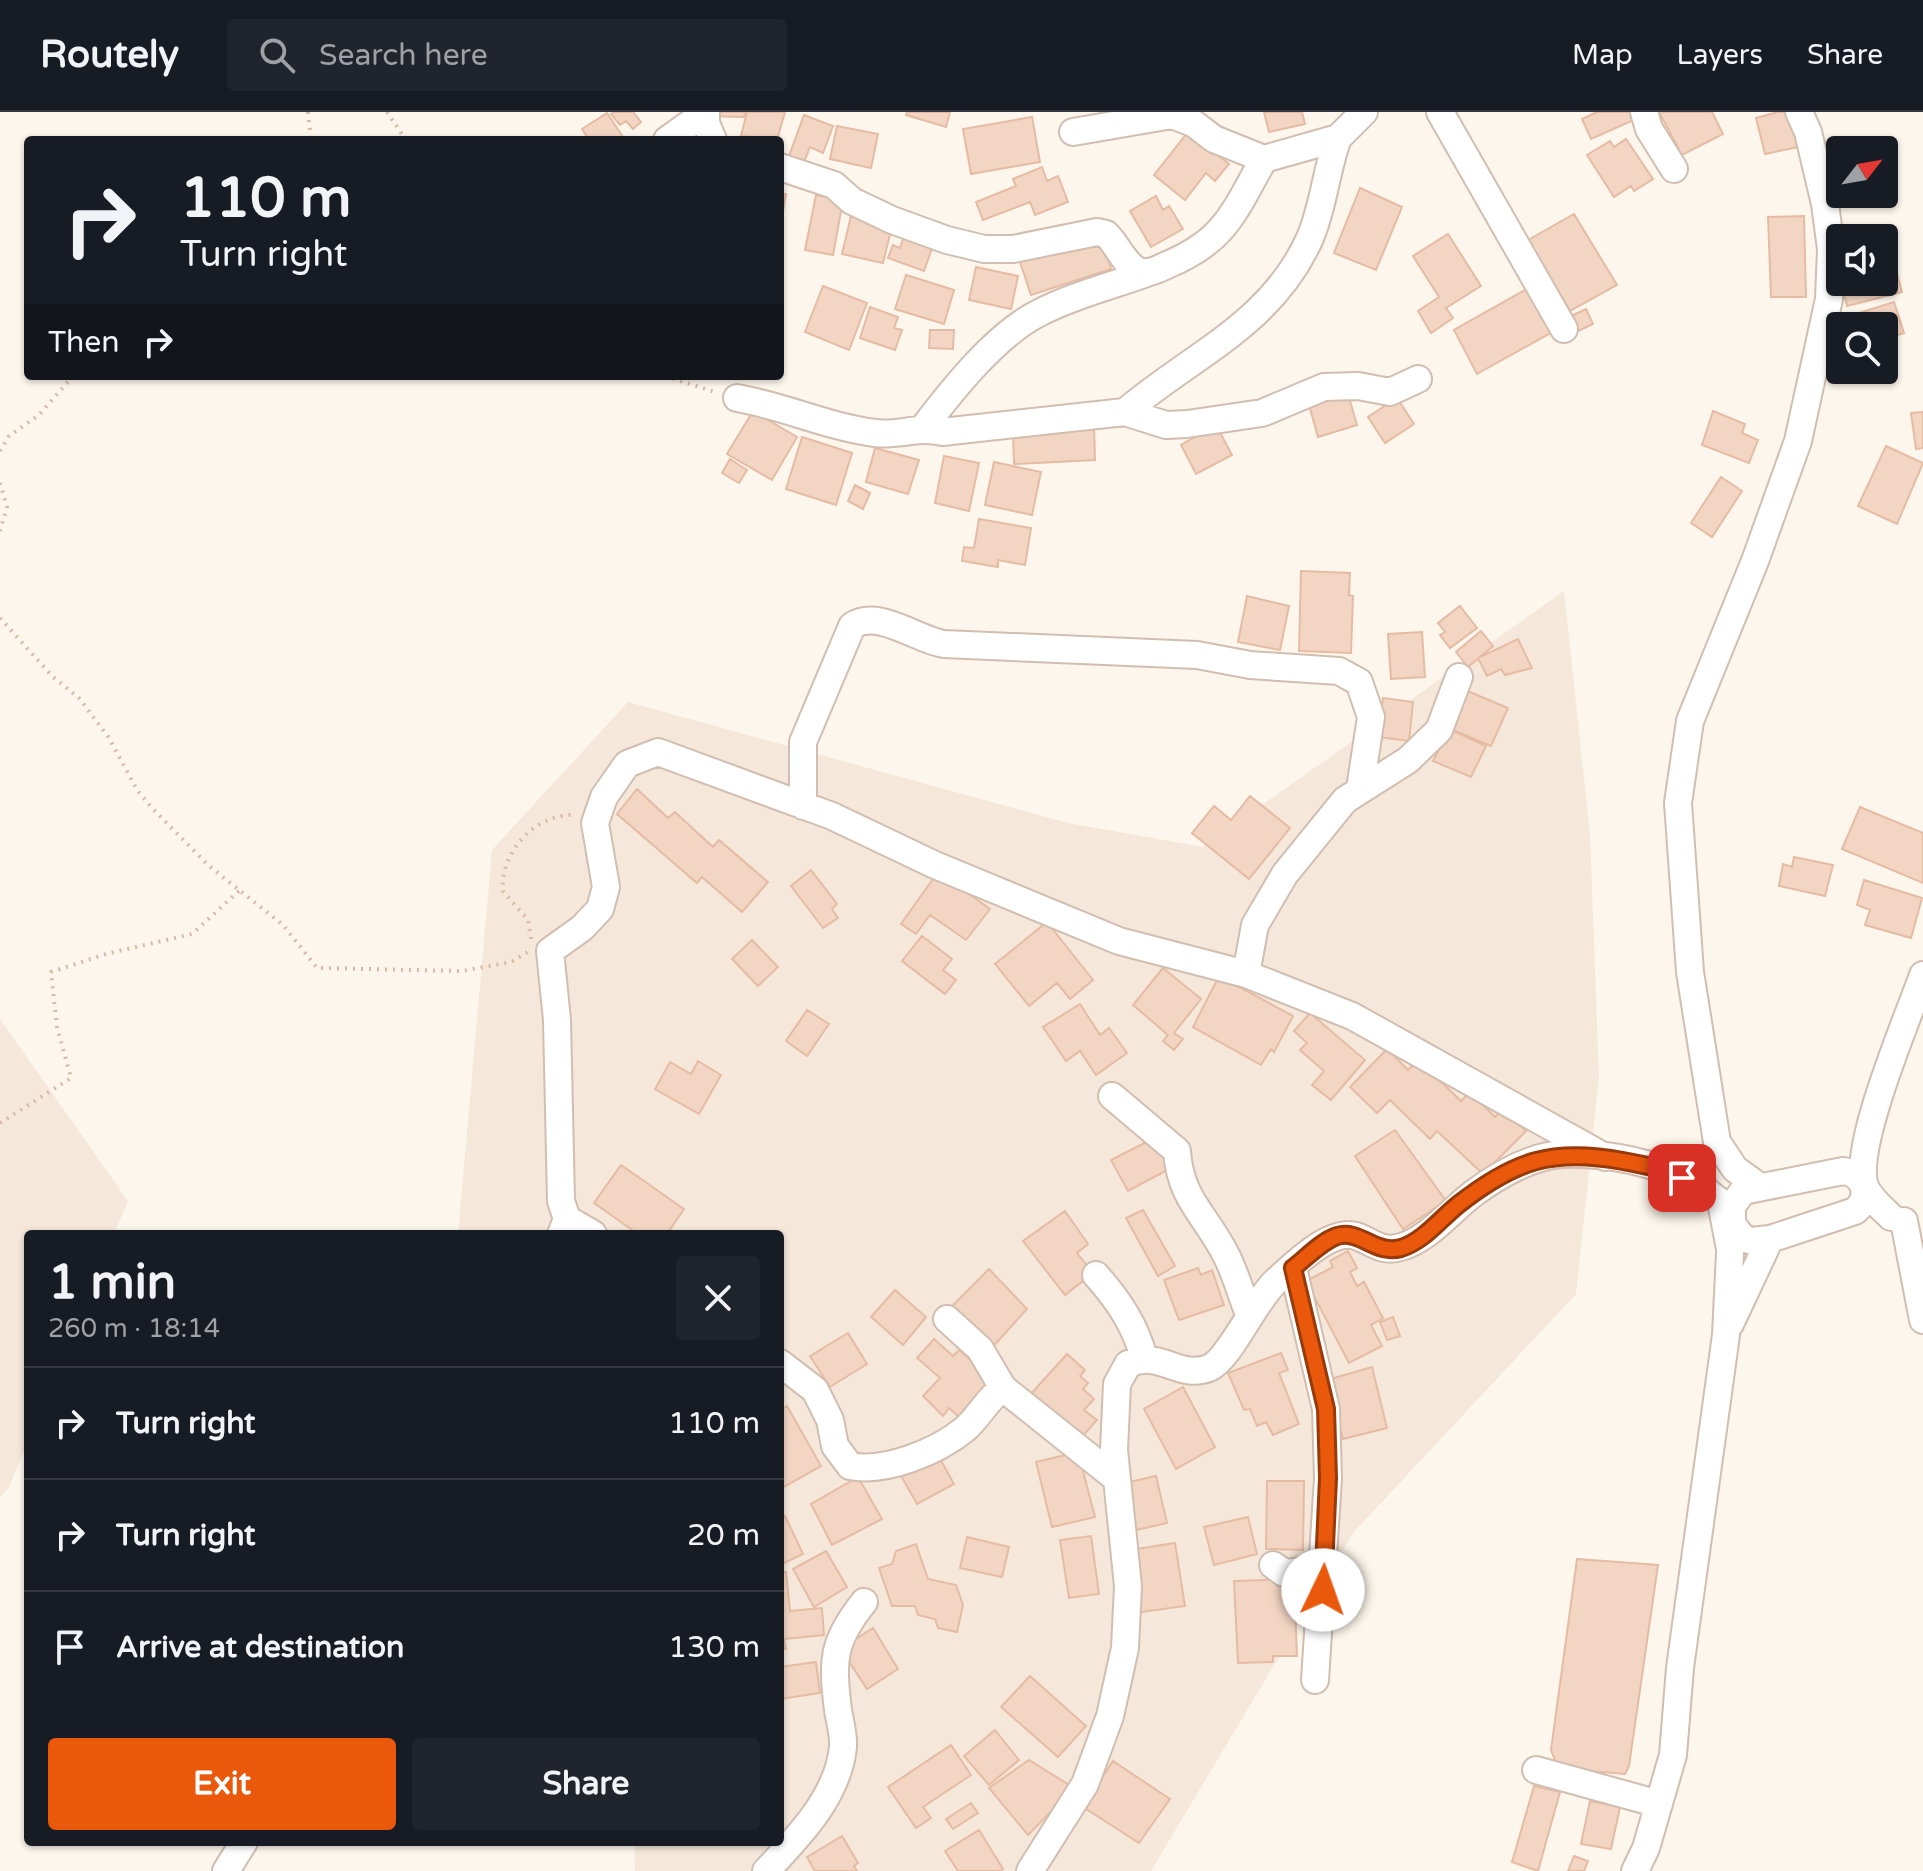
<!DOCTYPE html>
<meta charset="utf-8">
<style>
:root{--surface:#171b24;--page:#20242c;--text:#f1f3f6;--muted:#9ea1a6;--line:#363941;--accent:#ea580c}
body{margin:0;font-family:"Varela Round",sans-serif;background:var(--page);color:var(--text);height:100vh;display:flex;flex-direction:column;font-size:30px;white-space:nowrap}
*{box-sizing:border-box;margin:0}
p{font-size:26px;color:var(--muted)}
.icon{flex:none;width:44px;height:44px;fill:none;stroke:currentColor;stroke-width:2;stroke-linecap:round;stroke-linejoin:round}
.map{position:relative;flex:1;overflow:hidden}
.side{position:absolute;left:24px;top:1118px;width:760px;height:616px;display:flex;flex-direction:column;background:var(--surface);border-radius:8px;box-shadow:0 2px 6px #0004}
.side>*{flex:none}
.banner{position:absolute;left:24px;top:24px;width:760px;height:244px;border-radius:8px;box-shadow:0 2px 6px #0004;background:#171b24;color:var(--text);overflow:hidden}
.needle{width:52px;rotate:59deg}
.buttons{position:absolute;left:1826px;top:24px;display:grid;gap:16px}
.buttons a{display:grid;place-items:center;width:72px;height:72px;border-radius:8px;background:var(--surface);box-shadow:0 2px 6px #0004;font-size:40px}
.pin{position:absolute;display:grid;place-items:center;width:68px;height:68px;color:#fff;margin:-34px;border-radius:16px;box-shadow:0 4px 12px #0006}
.me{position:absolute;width:88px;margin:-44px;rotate:3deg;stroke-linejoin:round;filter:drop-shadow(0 0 6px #0008)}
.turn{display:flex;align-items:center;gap:28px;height:168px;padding:0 24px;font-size:36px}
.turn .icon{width:104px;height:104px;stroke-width:2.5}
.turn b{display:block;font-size:56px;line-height:68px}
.then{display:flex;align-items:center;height:76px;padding:0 24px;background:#0003;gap:16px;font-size:30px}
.round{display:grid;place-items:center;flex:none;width:84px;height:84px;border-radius:8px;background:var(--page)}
.overview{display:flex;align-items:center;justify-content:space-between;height:136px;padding:0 24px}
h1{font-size:48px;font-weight:700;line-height:60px}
.primary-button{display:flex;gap:16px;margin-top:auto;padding:16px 24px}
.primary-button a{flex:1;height:92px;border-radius:8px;background:var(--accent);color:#fff;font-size:32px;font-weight:700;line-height:92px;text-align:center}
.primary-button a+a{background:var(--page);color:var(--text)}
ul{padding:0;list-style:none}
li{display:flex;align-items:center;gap:24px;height:112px;padding:0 24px;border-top:2px solid var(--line)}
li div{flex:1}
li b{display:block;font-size:30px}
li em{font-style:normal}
header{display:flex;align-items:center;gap:48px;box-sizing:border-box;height:112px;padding:0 40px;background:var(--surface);border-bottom:2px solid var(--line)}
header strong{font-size:38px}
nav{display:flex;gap:44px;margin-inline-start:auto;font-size:28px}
.search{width:560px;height:72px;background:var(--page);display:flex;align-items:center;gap:20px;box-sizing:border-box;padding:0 28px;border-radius:8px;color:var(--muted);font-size:30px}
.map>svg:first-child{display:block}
</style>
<header>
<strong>Routely</strong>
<div class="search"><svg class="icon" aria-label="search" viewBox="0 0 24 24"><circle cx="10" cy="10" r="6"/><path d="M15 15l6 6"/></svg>Search here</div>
<nav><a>Map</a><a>Layers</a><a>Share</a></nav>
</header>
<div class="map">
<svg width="1923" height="1759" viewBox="0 0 1923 1759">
<rect width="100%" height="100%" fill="#fdf6ec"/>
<path fill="#f5e8da" d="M1564 479 1590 722 1599 965 1576 1182 1353 1421 1151 1759H635L634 1730H780V1122H458L492 738 628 590 1068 711 1203 735Z
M0 907 128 1089 114 1122H28V1330L9 1375 0 1386Z"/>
<path fill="#f3d5c3" stroke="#e6bba3" stroke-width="2" d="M614 0H633L641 10 633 17 626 9 620 13 611 2Z
M709 0H745L744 5 709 4Z
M747 0H785L777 28 741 24Z
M907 0H950L946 15 906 3Z
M1264 0H1302L1305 12 1269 20Z
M1597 0H1633L1636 7 1591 27 1582 7Z
M1659 0H1712L1723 22 1682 43Z
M1778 0H1788L1798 35 1765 42 1756 6Z
M607 1 625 28H589L582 17Z
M804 3 833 14 823 41 810 35 804 50 789 44Z
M1032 5 1040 50 971 62 963 17Z
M837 14 878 22 871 56 830 47Z
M1188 20 1229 52 1215 69 1206 61 1185 88 1154 63Z
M1626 27 1653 67 1634 79 1631 74 1614 85 1587 43 1610 29 1614 35Z
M1042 55 1047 69 1058 64 1068 90 1035 103 1030 90 983 108 976 90 1016 74 1013 67Z
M1360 76 1402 95 1376 158 1334 141Z
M780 81 786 82 780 116Z
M816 83 843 88 833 143 805 138Z
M1156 84 1163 98 1169 94 1183 117 1151 135 1130 99Z
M1574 102 1617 173 1570 199 1528 128Z
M851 104 892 114 883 151 842 142Z
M1804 104 1806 185H1771L1768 105Z
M906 118 935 128 924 159 888 146 893 133 900 136Z
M1448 122 1481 174 1446 196 1453 206 1431 221 1418 199 1439 185 1413 144Z
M1102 124 1111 157 1031 183 1020 150Z
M1892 144 1902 180 1847 194 1841 170H1884V146Z
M976 155 1018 164 1011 197 969 188Z
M906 163 954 178 944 212 895 197Z
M823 174 867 191 849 238 805 220Z
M1532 174 1556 218 1477 262 1454 218Z
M1894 190 1904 221 1884 227V214H1842L1840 207Z
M870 195 898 205 894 216 902 218 895 238 860 226Z
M1586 197 1593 212 1578 219 1569 205Z
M930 218H954L953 237 929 236Z
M1840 245V258H1862L1831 265 1827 248Z
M1348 282 1357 313 1318 325 1309 293Z
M1397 286 1414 312 1385 331 1368 305Z
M753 299 797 325 772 368 727 342Z
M1713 299 1745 312 1742 321 1758 328 1749 351 1702 333Z
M1923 300V336L1916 337 1911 301Z
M1094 313 1095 348 1014 352 1013 318Z
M1216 313 1232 343 1196 362 1181 333Z
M802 325 852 341 836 393 786 377Z
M1886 334 1923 351 1897 412 1858 394Z
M875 336 919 348 908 382 866 370Z
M944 344 979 351 969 399 935 391Z
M730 347 747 358 739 371 722 361Z
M994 350 1041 360 1032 403 985 393Z
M1721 365 1742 379 1712 425 1691 411Z
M855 373 870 381 863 397 848 389Z
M979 407 1031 416 1025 453 998 448V455L962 449 964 435 974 436Z
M1301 459 1350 461 1349 483 1353 484 1351 541 1299 539Z
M1247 484 1289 494 1280 538 1238 530Z
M1460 494 1477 516 1450 536 1440 523 1445 520 1438 511Z
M1481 519 1493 534 1468 555 1456 540Z
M1422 520 1425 565 1391 567 1388 522Z
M1518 527 1532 556 1505 563 1501 557 1487 564 1478 546Z
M1465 578 1508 596 1491 634 1448 616Z
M1383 586 1413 590 1409 629 1378 625Z
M1449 617 1486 634 1471 665 1433 649Z
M637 677 668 706 675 700 713 735 719 728 768 770 742 800 702 765 697 771 617 702Z
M1250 684 1290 716 1249 767 1192 721 1214 694 1231 708Z
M1860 695 1923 721V771L1842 737Z
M1794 745 1833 753 1825 784 1779 774 1783 752 1792 755Z
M811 758 837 792 832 797 838 806 823 816 791 774Z
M938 760 990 797 966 828 930 803 916 822 901 812Z
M1864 768 1922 786 1911 826 1865 813 1870 798 1857 793Z
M1047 810 1093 868 1070 887 1057 871 1029 894 995 852Z
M922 824 952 847 943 858 956 868 945 882 902 849Z
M752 828 778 855 758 874 732 847Z
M1163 856 1201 887 1174 921 1183 927 1174 938 1163 929 1168 923 1133 893Z
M1219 864 1293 904 1274 940 1271 937 1261 953 1193 915Z
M1080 892 1100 923 1109 916 1127 941 1096 963 1080 939 1066 949 1043 915Z
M807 898 829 912 807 944 786 929Z
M1310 901 1365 948 1331 988 1312 973 1324 959 1300 938 1307 931 1294 919Z
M1387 937 1408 958 1418 948 1461 989 1470 980 1495 1005 1504 996 1526 1019 1483 1062 1437 1019 1430 1027 1390 988 1377 1001 1350 975Z
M698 949 721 963 699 1002 655 977 670 950 691 962Z
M1395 1018 1446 1089 1403 1117 1355 1044Z
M1156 1025 1173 1055 1128 1079 1111 1048Z
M621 1053 684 1097 667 1122H638L594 1091Z
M1143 1098 1175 1154 1158 1164 1126 1106Z
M1065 1099 1088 1132 1077 1141 1093 1161 1065 1183 1023 1129Z
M1348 1139 1357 1156 1350 1160 1357 1174 1364 1170 1383 1206 1371 1213 1382 1234 1349 1251 1306 1169 1333 1155 1330 1149Z
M1198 1156 1201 1163 1212 1158 1224 1193 1179 1208 1164 1168Z
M989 1157 1027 1197 988 1240 948 1198Z
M895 1178 926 1205 903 1233 871 1205Z
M1393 1205 1400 1224 1387 1228 1380 1210Z
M848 1221 867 1252 830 1275 810 1244Z
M934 1227 953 1244 959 1238 993 1268 960 1306 949 1296 943 1304 923 1284 940 1266 917 1246Z
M1281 1241 1288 1258 1279 1261 1299 1312 1273 1323 1266 1310 1257 1314 1250 1297 1244 1298 1228 1261Z
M1067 1242 1085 1258 1080 1264 1088 1271 1083 1277 1094 1287 1084 1298 1097 1308 1081 1326 1030 1283Z
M1372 1255 1387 1316 1343 1327 1327 1268Z
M1183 1275 1215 1335 1176 1357 1144 1297Z
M787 1294 821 1354 780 1377V1298Z
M1078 1340 1095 1405 1052 1415 1036 1350Z
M937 1341 954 1372 917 1392 900 1362Z
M1156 1364 1167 1411 1136 1418 1125 1371Z
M858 1365 882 1407 832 1433 811 1392Z
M1267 1369H1304L1303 1438 1266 1437Z
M785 1404 803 1442 780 1453V1406Z
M1248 1405 1257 1442 1214 1453 1204 1415Z
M1091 1424 1099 1482 1069 1486 1060 1428Z
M967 1425 1009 1435 1002 1465 960 1456Z
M1175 1431 1185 1494 1135 1501 1124 1439Z
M916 1432 928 1467 956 1473 963 1493 957 1520 938 1516 935 1507 918 1503 915 1494H892L879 1456 892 1452 896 1439Z
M826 1439 847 1475 814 1495 793 1457Z
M1577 1447 1658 1453 1629 1654 1625 1662 1565 1657 1557 1653 1551 1638Z
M786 1460 790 1499 822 1496 824 1523 784 1527 786 1537H780V1461Z
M1294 1467 1297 1544H1273V1550L1238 1551 1234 1469Z
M873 1516 898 1557 867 1577 841 1537Z
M816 1550 820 1581 780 1587V1555Z
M1030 1564 1086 1614 1058 1645 1001 1595Z
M995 1618 1019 1648 989 1673 964 1644Z
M951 1633 971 1663 923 1695 931 1706 916 1716 888 1675Z
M1029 1648 1074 1676 1028 1723 989 1676Z
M1113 1649 1170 1687 1139 1731 1083 1695Z
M1534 1674 1560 1680 1538 1759 1512 1750Z
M1590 1689 1620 1695 1611 1737 1581 1732Z
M971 1691 978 1701 953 1717 946 1707Z
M979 1718 1003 1757 1000 1759H958L945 1739Z
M842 1724 858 1751 854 1754 857 1759H815L807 1745Z
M1574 1744 1588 1749 1584 1759H1568Z"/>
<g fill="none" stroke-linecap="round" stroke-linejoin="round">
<g stroke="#d1beb0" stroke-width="30">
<path id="minor" d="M706 0V11L713 28
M1440 0 1564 217
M1644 0 1649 17 1674 57
M1073 20 1172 3 1193 11 1214 27 1264 47 1338 26 1364 0
M667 28 706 0
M780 55 834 73 852 89 892 108 947 128 984 137H1013L1097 120 1106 122C1118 133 1123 151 1138 159 1148 163 1158 157 1167 153 1227 128 1234 99 1264 47
M737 286C784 294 828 315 875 321 898 324 918 314 942 320L1125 300 1166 313 1187 312 1262 301 1324 275 1358 274 1390 280 1418 267
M1125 300C1193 242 1271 213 1310 126 1324 93 1326 58 1338 26
M924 315C952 278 995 224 1037 202 1071 184 1111 174 1147 161
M803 694V630L852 514C878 496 917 528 944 532L1197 543 1250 553 1339 559 1359 570 1371 605 1360 677
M1246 862 1255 813 1285 762 1345 688 1408 648 1439 618 1459 565
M1112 984 1177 1039C1180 1087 1206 1103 1226 1143 1236 1162 1241 1183 1249 1202
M1843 1059C1865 1062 1872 1084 1855 1099L1770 1127 1752 1129 1743 1126 1732 1112V1094L1743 1079Z
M1760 1075 1735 1057 1717 1030 1690 860 1678 691 1690 609 1755 449 1798 329 1829 187 1831 137 1825 92 1808 20 1799 0
M1891 1105C1882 1096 1867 1084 1864 1071 1855 1029 1907 908 1923 863
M567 1107 593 1122
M1904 1109 1923 1208
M561 1122 567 1107 561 1089 557 908 550 839 582 816 600 797 606 775 595 711 604 685 627 652 658 640 832 704 935 753 1119 829 1246 862 1352 904 1605 1045
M1293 1156 1326 1297 1328 1366 1315 1568
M1096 1163C1119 1189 1135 1213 1144 1246
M947 1207 980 1237 1003 1276
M1730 1212 1770 1127
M780 1251 815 1278 830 1308 835 1334 850 1354C885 1361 937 1340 965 1317 979 1305 987 1287 1003 1276L1117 1367
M1273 1453 1284 1461 1324 1457
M1536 1658 1659 1692
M226 1759 244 1730
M766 1759C798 1725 838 1685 843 1635 844 1624 840 1610 838 1598 832 1548 832 1530 864 1490
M1030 1759 1085 1672 1110 1604 1125 1536 1128 1474 1114 1338 1117 1272 1128 1252C1161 1237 1178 1268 1209 1256 1229 1248 1254 1190 1275 1170 1293 1154 1330 1116 1356 1124 1373 1130 1381 1141 1401 1135 1429 1127 1451 1098 1474 1081 1497 1064 1531 1044 1562 1042 1605 1040 1659 1051 1697 1072 1706 1077 1712 1085 1721 1090L1730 1137
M1635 1759 1646 1736 1673 1643 1680 1556 1726 1223 1731 1121"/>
</g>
<path stroke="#d9b8a5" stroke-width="4" stroke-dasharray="2 6" stroke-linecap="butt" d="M308 0 311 28
M387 0 406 28
M665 264 715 280
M0 339 9 324 39 303 73 264
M0 371 7 395 0 419
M0 506 52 564 79 586 109 626 137 678 152 696 209 754 283 813 317 856 462 859 511 850 528 840
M531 827 528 808 503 779C500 740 535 702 574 703
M0 1011 71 966 57 915 51 860 106 842 192 822 239 779"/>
<use href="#minor" stroke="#fff" stroke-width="26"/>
</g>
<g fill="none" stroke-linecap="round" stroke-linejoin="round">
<g stroke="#983908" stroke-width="20">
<path id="route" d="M1323 1478 1328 1366 1326 1297 1293 1156C1306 1146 1322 1129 1337 1124 1360 1117 1375 1143 1401 1136 1424 1129 1441 1106 1459 1092 1515 1048 1553 1036 1623 1049 1644 1053 1663 1056 1682 1066"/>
</g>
<use href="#route" stroke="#ea580c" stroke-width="14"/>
</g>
</svg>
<div class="buttons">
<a><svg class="needle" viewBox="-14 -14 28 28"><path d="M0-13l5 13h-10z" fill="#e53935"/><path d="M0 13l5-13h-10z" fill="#9ea1a6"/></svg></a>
<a><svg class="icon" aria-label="sound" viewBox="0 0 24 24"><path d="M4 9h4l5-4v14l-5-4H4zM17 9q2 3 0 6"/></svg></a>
<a><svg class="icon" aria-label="search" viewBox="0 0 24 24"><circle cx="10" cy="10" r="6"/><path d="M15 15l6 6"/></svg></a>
</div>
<div class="pin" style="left:1682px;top:1066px;background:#d93025"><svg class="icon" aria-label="arrive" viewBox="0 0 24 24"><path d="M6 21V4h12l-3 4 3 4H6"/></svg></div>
<svg class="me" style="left:1323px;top:1478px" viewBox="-20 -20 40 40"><circle r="19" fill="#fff"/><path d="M0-13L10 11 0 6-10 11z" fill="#ea580c"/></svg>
<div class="banner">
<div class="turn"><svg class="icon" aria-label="right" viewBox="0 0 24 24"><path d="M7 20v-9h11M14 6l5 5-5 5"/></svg><div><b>110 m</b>Turn right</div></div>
<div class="then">Then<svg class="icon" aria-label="right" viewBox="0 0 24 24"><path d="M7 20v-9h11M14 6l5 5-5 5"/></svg></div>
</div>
<section class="side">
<div class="overview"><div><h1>1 min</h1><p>260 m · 18:14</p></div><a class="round"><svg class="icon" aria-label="close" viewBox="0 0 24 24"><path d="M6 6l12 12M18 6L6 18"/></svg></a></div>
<ul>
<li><svg class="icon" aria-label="right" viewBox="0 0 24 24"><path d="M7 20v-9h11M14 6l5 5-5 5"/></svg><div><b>Turn right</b></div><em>110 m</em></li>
<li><svg class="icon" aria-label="right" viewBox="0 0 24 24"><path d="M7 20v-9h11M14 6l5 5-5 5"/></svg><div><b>Turn right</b></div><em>20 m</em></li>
<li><svg class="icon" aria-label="arrive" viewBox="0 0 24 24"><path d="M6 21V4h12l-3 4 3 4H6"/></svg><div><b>Arrive at destination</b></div><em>130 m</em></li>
</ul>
<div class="primary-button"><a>Exit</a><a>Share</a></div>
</section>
</div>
